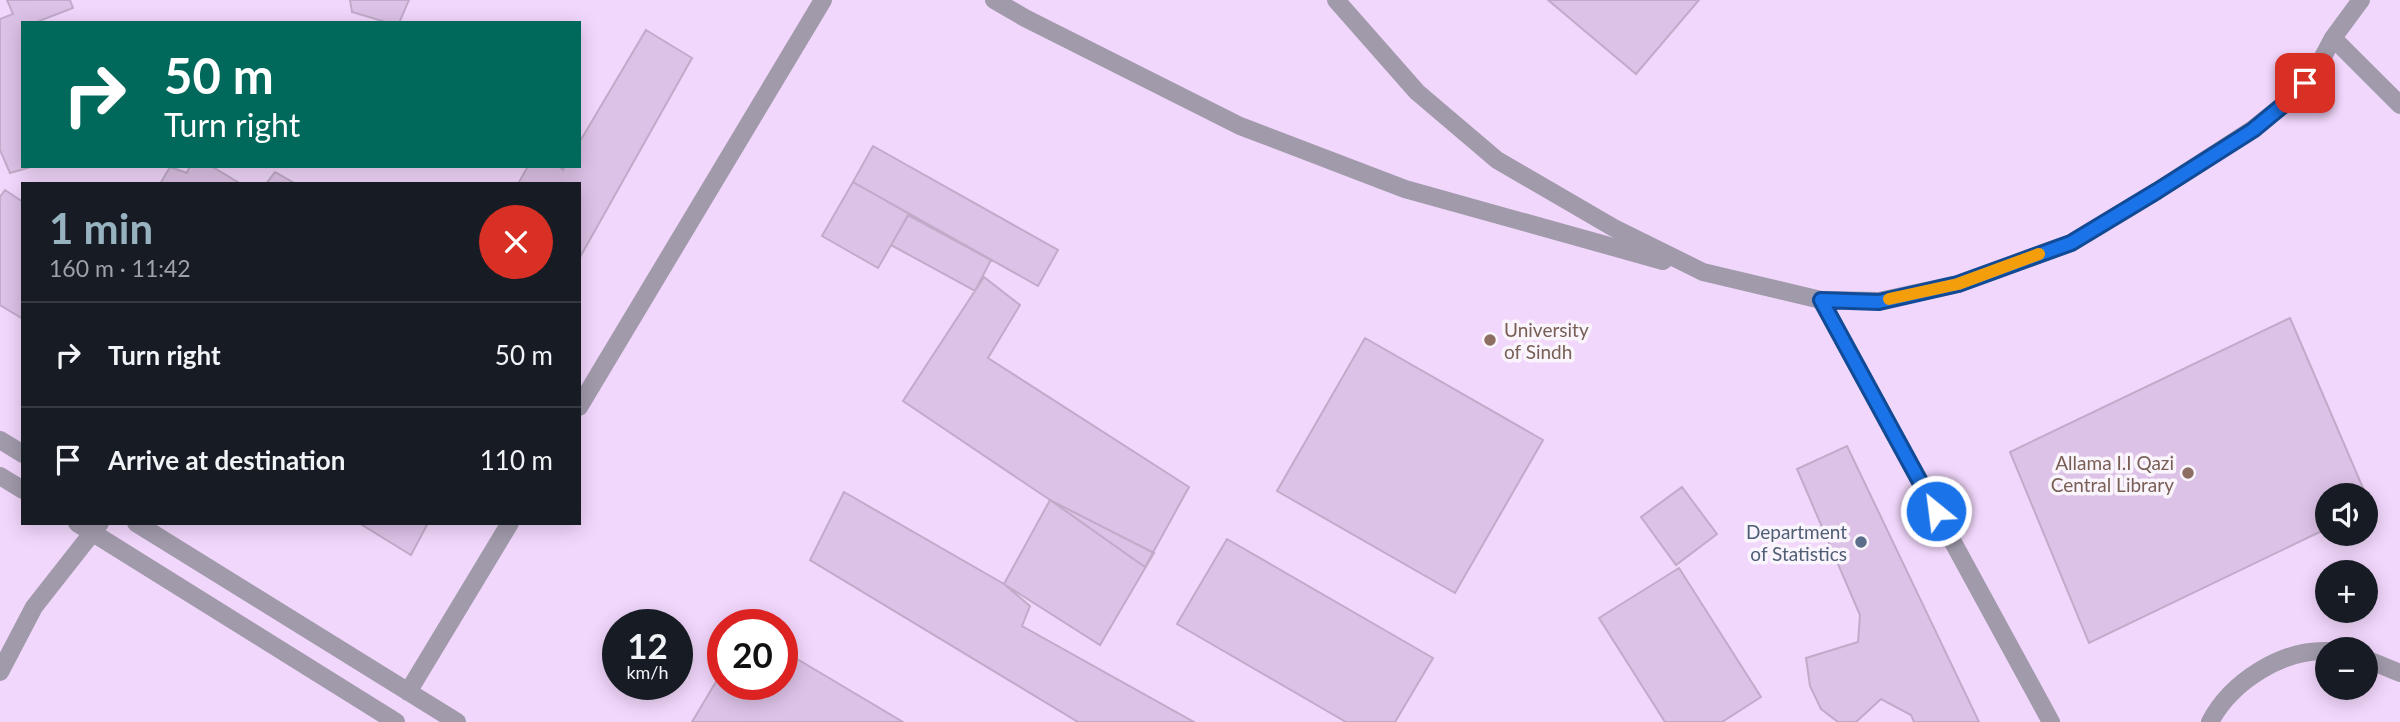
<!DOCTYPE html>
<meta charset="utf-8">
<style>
:root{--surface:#171b24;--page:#242831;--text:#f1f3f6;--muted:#9ea1a6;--line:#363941;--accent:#96b3bf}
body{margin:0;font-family:Lato,sans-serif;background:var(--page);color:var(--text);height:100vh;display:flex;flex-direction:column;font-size:26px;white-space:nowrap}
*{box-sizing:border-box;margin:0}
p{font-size:23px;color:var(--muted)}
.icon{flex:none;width:38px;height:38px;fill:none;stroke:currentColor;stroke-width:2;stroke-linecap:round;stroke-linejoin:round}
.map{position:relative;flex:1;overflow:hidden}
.side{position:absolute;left:21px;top:182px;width:560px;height:343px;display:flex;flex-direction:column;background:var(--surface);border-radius:0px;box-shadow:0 4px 18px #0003}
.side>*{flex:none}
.hud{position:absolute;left:21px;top:21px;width:560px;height:147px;border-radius:0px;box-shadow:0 4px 18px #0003;background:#00695c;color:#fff;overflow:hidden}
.fabs{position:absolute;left:2315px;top:483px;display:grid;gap:14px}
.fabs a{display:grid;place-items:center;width:63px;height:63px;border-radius:50%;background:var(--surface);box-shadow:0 4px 18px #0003;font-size:35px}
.speed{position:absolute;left:602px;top:609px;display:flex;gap:14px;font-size:35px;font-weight:700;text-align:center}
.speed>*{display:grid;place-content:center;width:91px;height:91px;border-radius:50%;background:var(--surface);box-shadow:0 4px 18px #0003;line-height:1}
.speed small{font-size:18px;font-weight:400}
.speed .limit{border:10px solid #d22;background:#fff;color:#111}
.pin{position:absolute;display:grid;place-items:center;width:60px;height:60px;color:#fff;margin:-30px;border-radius:14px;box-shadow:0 4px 10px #0006}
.me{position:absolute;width:77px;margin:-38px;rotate:331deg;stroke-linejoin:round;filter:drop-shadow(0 0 5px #0008)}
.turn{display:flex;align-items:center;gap:24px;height:147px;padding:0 28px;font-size:32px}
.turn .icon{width:91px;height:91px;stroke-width:2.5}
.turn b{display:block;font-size:49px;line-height:60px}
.round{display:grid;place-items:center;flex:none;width:74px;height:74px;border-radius:37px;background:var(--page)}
.headline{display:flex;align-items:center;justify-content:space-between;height:119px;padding:0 28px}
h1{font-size:42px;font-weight:700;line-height:52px;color:var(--accent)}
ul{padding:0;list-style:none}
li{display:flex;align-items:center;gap:21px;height:105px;padding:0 28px;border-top:2px solid var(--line)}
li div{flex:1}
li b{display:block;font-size:26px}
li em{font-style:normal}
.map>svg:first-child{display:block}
</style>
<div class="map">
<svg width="2400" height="722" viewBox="0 0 2400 722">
<rect width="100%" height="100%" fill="#f5e3fb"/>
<path fill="#f2d7fc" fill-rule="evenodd" d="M0 0H2400V722H0ZM23 23H579V166H23ZM23 184H579V523H23ZM2328 495H2366V534H2328ZM2328 572H2366V611H2328ZM618 625H677V684H618ZM723 625H782V684H723ZM2328 649H2366V688H2328Z"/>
<path fill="#ddc2e7" stroke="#c1abc9" stroke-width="2" d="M7 0H70L73 8 39 21 40 23H23V166H34L10 173 0 150V19L13 14Z
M350 0H409L399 23H389L352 12Z
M1548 0H1699L1636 74Z
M646 30 692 58 579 259V184H518L528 166H558L563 170 565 166H579V143Z
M873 146 1058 250 1038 286 853 182Z
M190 166H211L241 184H160L170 167 187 173Z
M275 172 296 184H266Z
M853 182 909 214 878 268 822 236Z
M5 190 23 202V319L0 305V197Z
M908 215 991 260 975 291 891 245Z
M984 277 1020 305 988 358 1189 487 1145 567 1050 500 903 401Z
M2290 318 2366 495H2328V528L2089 643 2010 452Z
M1365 338 1543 440 1455 593 1277 491Z
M1847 446 1979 722H1914L1911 715 1881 699 1856 722H1838L1821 709 1810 686 1806 658 1858 642 1860 615 1797 469Z
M1682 487 1717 534 1676 565 1641 517Z
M844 492 1004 584 1030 606 1022 626 1194 722H1078L810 560Z
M1050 500 1154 553 1100 645 1004 584Z
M359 523H428L411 555Z
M1227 539 1433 658 1395 722H1346L1177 624Z
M1679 568 1761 697 1722 722H1665L1599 618Z
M782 650 903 722H692L723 670V684H782Z"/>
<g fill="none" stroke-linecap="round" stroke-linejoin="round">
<path stroke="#a09aab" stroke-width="18" d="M994 0 1025 18 1240 126 1405 189 1663 261
M1336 0 1417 92 1497 160 1614 228 1703 272 1821 300 1879 301 1958 284 2071 243 2157 191 2253 129 2293 97 2316 70 2333 38 2361 0
M2333 38 2400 105
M1821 300 2051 722
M579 407 823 0
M0 440 23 454
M0 476 23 490
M77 523 396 722
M136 523 457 722
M2366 659 2400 673
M0 672 34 607 100 523
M408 692 510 523
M2210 722C2231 682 2282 649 2328 651"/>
</g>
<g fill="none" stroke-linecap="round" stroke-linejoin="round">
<g stroke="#114b97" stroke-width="18">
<path id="route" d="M1936 511 1821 300 1879 302 1958 284 2071 243 2157 191 2253 130 2293 97 2305 83"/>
</g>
<use href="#route" stroke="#1a73e8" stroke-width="12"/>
<path stroke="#f59e0b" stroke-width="12" d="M1889 299 1958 284 2039 254"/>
</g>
<g fill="#8d6e63" stroke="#faf5fc" stroke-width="2.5">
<circle cx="1490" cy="340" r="7"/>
<circle cx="2188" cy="473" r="7"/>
</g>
<circle fill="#5c6f8a" stroke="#faf5fc" stroke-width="2.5" cx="1861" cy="542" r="7"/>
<g text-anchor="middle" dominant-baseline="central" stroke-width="7" stroke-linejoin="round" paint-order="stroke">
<g font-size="19" fill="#785e54" stroke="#faf5fc" text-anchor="start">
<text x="1504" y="329">University<tspan x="1504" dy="22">of Sindh</tspan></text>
<text x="2174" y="462" text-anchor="end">Allama I.I Qazi<tspan x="2174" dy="22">Central Library</tspan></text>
</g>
<g font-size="19" fill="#4e5e75" stroke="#faf5fc" text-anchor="end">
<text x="1847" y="531">Department<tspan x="1847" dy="22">of Statistics</tspan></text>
</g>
</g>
</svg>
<div class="fabs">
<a><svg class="icon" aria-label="sound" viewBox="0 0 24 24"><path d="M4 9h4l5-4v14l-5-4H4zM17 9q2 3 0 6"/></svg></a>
<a>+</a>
<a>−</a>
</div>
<div class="speed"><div>12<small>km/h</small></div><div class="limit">20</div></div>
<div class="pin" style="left:2305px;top:83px;background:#d93025"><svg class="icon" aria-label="arrive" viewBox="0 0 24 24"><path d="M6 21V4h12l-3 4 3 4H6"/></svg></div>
<svg class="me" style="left:1936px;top:511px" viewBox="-20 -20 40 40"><circle r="17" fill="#1a73e8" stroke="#fff" stroke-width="3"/><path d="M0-11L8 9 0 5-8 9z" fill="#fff"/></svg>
<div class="hud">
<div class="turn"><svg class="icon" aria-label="right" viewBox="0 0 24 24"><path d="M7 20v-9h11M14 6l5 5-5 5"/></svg><div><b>50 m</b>Turn right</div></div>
</div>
<section class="side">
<div class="headline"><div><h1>1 min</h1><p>160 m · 11:42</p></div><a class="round" style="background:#d93025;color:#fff"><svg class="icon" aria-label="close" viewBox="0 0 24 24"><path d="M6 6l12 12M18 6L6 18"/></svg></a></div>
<ul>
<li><svg class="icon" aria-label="right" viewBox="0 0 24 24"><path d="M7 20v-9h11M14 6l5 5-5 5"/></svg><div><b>Turn right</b></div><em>50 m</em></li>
<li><svg class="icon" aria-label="arrive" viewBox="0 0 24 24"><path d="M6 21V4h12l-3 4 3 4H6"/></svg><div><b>Arrive at destination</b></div><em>110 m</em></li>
</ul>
</section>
</div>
